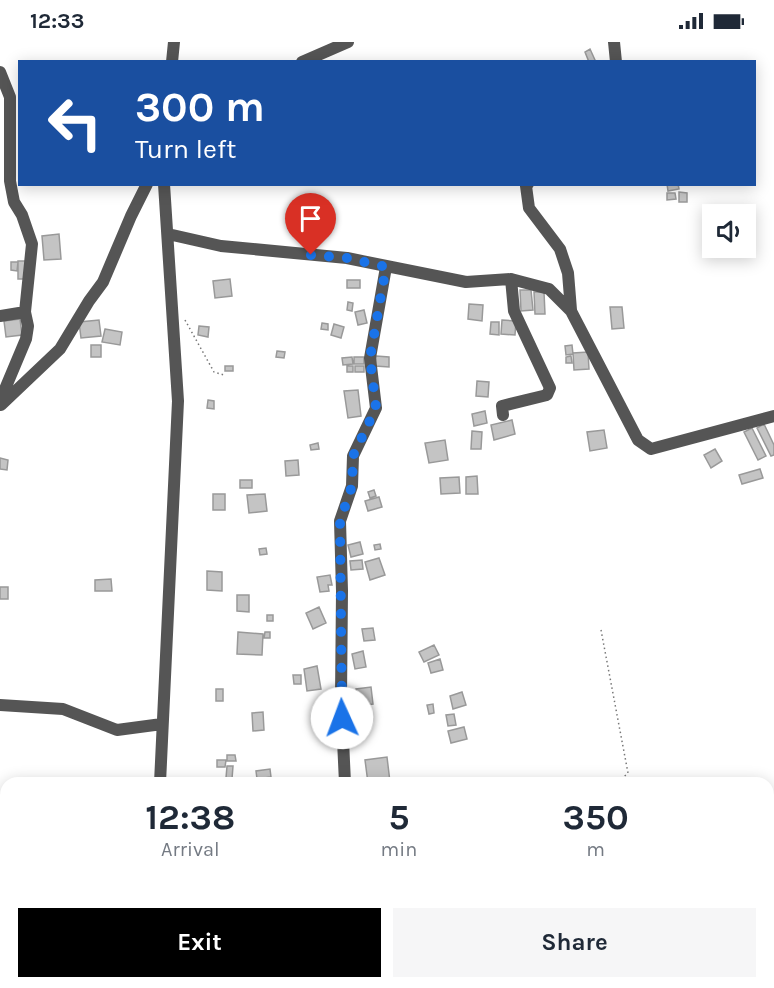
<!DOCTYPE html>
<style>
:root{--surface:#fff;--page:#f6f6f7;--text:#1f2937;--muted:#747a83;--accent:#000}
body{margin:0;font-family:Karla,sans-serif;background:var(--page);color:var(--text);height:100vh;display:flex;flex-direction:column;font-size:22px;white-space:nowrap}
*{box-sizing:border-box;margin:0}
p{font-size:20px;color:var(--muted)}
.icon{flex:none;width:33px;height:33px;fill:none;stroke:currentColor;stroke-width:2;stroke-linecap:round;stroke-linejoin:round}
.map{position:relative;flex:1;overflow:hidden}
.sheet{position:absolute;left:0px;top:735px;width:774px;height:212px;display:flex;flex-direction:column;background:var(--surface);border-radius:18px 18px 0 0;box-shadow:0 3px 15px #0003}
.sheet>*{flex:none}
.hud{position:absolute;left:18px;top:18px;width:738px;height:126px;border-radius:0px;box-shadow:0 3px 15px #0003;background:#1a4fa0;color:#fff;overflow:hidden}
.fabs{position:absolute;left:702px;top:162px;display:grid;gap:12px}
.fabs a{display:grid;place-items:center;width:54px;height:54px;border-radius:0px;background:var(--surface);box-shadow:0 3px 15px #0003;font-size:30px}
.pin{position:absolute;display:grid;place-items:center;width:51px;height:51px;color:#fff;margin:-62px -26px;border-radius:50% 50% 50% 0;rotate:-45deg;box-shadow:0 0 6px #0007}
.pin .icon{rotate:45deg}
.me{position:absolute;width:66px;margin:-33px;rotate:358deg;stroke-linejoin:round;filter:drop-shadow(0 0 4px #0008)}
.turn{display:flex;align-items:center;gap:21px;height:126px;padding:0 18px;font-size:27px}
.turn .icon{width:78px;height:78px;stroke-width:2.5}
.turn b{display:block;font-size:42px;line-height:51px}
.eta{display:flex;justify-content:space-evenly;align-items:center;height:102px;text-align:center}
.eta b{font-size:36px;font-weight:700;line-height:42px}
.action{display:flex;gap:12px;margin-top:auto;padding:12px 18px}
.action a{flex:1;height:69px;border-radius:0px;background:var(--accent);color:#fff;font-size:24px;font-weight:700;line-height:69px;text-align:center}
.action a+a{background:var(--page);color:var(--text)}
.status{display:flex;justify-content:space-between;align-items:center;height:42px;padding:0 30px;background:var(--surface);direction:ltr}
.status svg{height:16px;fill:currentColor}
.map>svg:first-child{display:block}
</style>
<div class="status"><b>12:33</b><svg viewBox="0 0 49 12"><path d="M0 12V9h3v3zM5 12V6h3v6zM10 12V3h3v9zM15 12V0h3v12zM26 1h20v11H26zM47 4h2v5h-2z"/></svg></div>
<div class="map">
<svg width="774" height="946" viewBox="0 0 774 946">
<rect width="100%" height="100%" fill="#fff"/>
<path fill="#c4c4c4" stroke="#999" stroke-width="1.5" d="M590 7 595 18 589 20 585 10Z
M667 142H678L679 147 668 149Z
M679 150 687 151V160H679Z
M667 151H675L676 157 667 158Z
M59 192 61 217 44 218 42 194Z
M18 219H26V237H18Z
M11 220H18L17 229 11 228Z
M230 237 232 254 215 256 213 239Z
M347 238H360V246H347Z
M520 248H531L533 268 521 269Z
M534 250H544L545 272H535Z
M348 260 353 261 352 269 347 268Z
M469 262 483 263 482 279 468 277Z
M610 265H622L624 286 612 287Z
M364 268 367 281 358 283 355 270Z
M20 277 22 293 6 295 4 279Z
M99 278 101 294 81 296 79 280Z
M502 278 516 279 515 293 501 292Z
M491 280H499V293L490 292Z
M322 281 328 282V288L321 287Z
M334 282 344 285 341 296 331 293Z
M199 284 209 285 208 295 198 293Z
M105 287 122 290 120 303 102 300Z
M91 303H101V315H91Z
M572 303 573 312 566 313 565 304Z
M277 309 285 310 284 316 276 315Z
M588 310 589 327 574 328 573 311Z
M376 314 389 315V325L375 324Z
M571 314 572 321H566V315Z
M352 315 353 322 343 323 342 316Z
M354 315H364V322H354Z
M225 324H233V329H225Z
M347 324H353V330H347Z
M355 324H364V330H355Z
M477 339 489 340 488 355 476 354Z
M358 348 361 374 348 376 344 349Z
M208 358 214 359V367L207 366Z
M485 369 487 381 474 384 472 372Z
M512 378 515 392 494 398 491 383Z
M764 382 774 403V413L771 414 757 386Z
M752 386 766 414 758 418 744 390Z
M604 388 607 406 590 409 587 390Z
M472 389 482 390 481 407H471Z
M445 398 448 418 429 421 425 401Z
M318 401 319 407 311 408 310 403Z
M715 407 722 419 711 426 704 413Z
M0 416 8 418 7 428 0 427Z
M298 418 299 433 286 434 285 419Z
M760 427 763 436 742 442 739 433Z
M477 434 478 452H466V435Z
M459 435 460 451 441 452 440 436Z
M240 438H252V446H240Z
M374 448 376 454 370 456 368 450Z
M213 452H225V468H213Z
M265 452 267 469 249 471 247 453Z
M379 455 382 465 368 469 365 459Z
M360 500 363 512 351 515 348 503Z
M380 502 381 507 375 508 374 503Z
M266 506 267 512 260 513 259 507Z
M379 516 385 533 370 538 365 520Z
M362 518 363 527 351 528 350 519Z
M207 529 222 530V549L207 548Z
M330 533 332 543H328L329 549 320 550 317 535Z
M111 537 112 549H95V538Z
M0 545H8V557H0Z
M237 553H249V570L237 569Z
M319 565 326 581 313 587 306 571Z
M267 573H273V579H267Z
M373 586 375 598 364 599 362 587Z
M238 590 263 592 262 613 237 612Z
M265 590H270V596H264Z
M434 603 439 613 424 620 419 610Z
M363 609 366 625 355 627 352 612Z
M440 617 443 628 431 631 428 621Z
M317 624 321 647 307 649 304 627Z
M293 633H301V642H294Z
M371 645 373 662 358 664 356 647Z
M216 647H223V659H216Z
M462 650 466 663 453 667 450 654Z
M433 662 434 671 429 672 427 663Z
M263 670 264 688 253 689 252 671Z
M454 672 456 683 448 684 446 673Z
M464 685 467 697 451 701 448 689Z
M227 713H235L236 719H227Z
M387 715 390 740 368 741 365 718Z
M217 718H226L225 725H217Z
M227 724H233L232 737 226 736Z
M270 727 271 735 257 737 256 729Z"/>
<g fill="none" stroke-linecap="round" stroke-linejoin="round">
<path stroke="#777" stroke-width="1.5" stroke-dasharray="1.5 3" stroke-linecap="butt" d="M185 278 214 330 224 333
M601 588 628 731 617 741"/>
<path stroke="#555" stroke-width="12" d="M614 0 616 20
M172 20 174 0
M302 20 348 0
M0 30 10 55V139L14 160 22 173 32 202 25 270 28 284 26 297 0 359
M528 142 526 144 529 166 560 207 568 231 571 268
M168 192 221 204 347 216 466 240 511 237 549 247 571 269 638 398 651 407 774 374
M0 274 25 270
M1 363 60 307 89 259 103 240 131 174 147 142
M503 373 502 364 547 353 550 346 514 269 511 237
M0 663 63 667 117 688 162 682
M160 741 178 359 164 142
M345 741 341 655 342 549 340 479 352 444 353 414 376 366 370 316 386 225
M768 867 774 871
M166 940 167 946"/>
</g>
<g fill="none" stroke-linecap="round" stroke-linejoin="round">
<path stroke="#1a73e8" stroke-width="10" stroke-dasharray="0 18" d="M311 213 347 216 386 225 370 316 376 366 353 414 352 444 340 479 342 676"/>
</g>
</svg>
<div class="fabs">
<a><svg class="icon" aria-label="sound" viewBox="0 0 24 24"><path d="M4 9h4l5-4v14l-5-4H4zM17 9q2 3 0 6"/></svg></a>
</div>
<div class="pin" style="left:311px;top:213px;background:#d93025"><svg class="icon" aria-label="arrive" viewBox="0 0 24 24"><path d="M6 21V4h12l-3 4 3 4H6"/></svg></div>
<svg class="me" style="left:342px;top:676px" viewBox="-20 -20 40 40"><circle r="19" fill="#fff"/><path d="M0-13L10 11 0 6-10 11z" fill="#1a73e8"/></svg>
<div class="hud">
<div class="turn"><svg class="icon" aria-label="left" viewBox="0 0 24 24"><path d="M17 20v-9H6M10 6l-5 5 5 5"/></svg><div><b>300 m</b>Turn left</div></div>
</div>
<section class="sheet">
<div class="eta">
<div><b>12:38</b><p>Arrival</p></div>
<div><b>5</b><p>min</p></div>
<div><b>350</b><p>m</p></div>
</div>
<div class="action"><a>Exit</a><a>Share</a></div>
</section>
</div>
